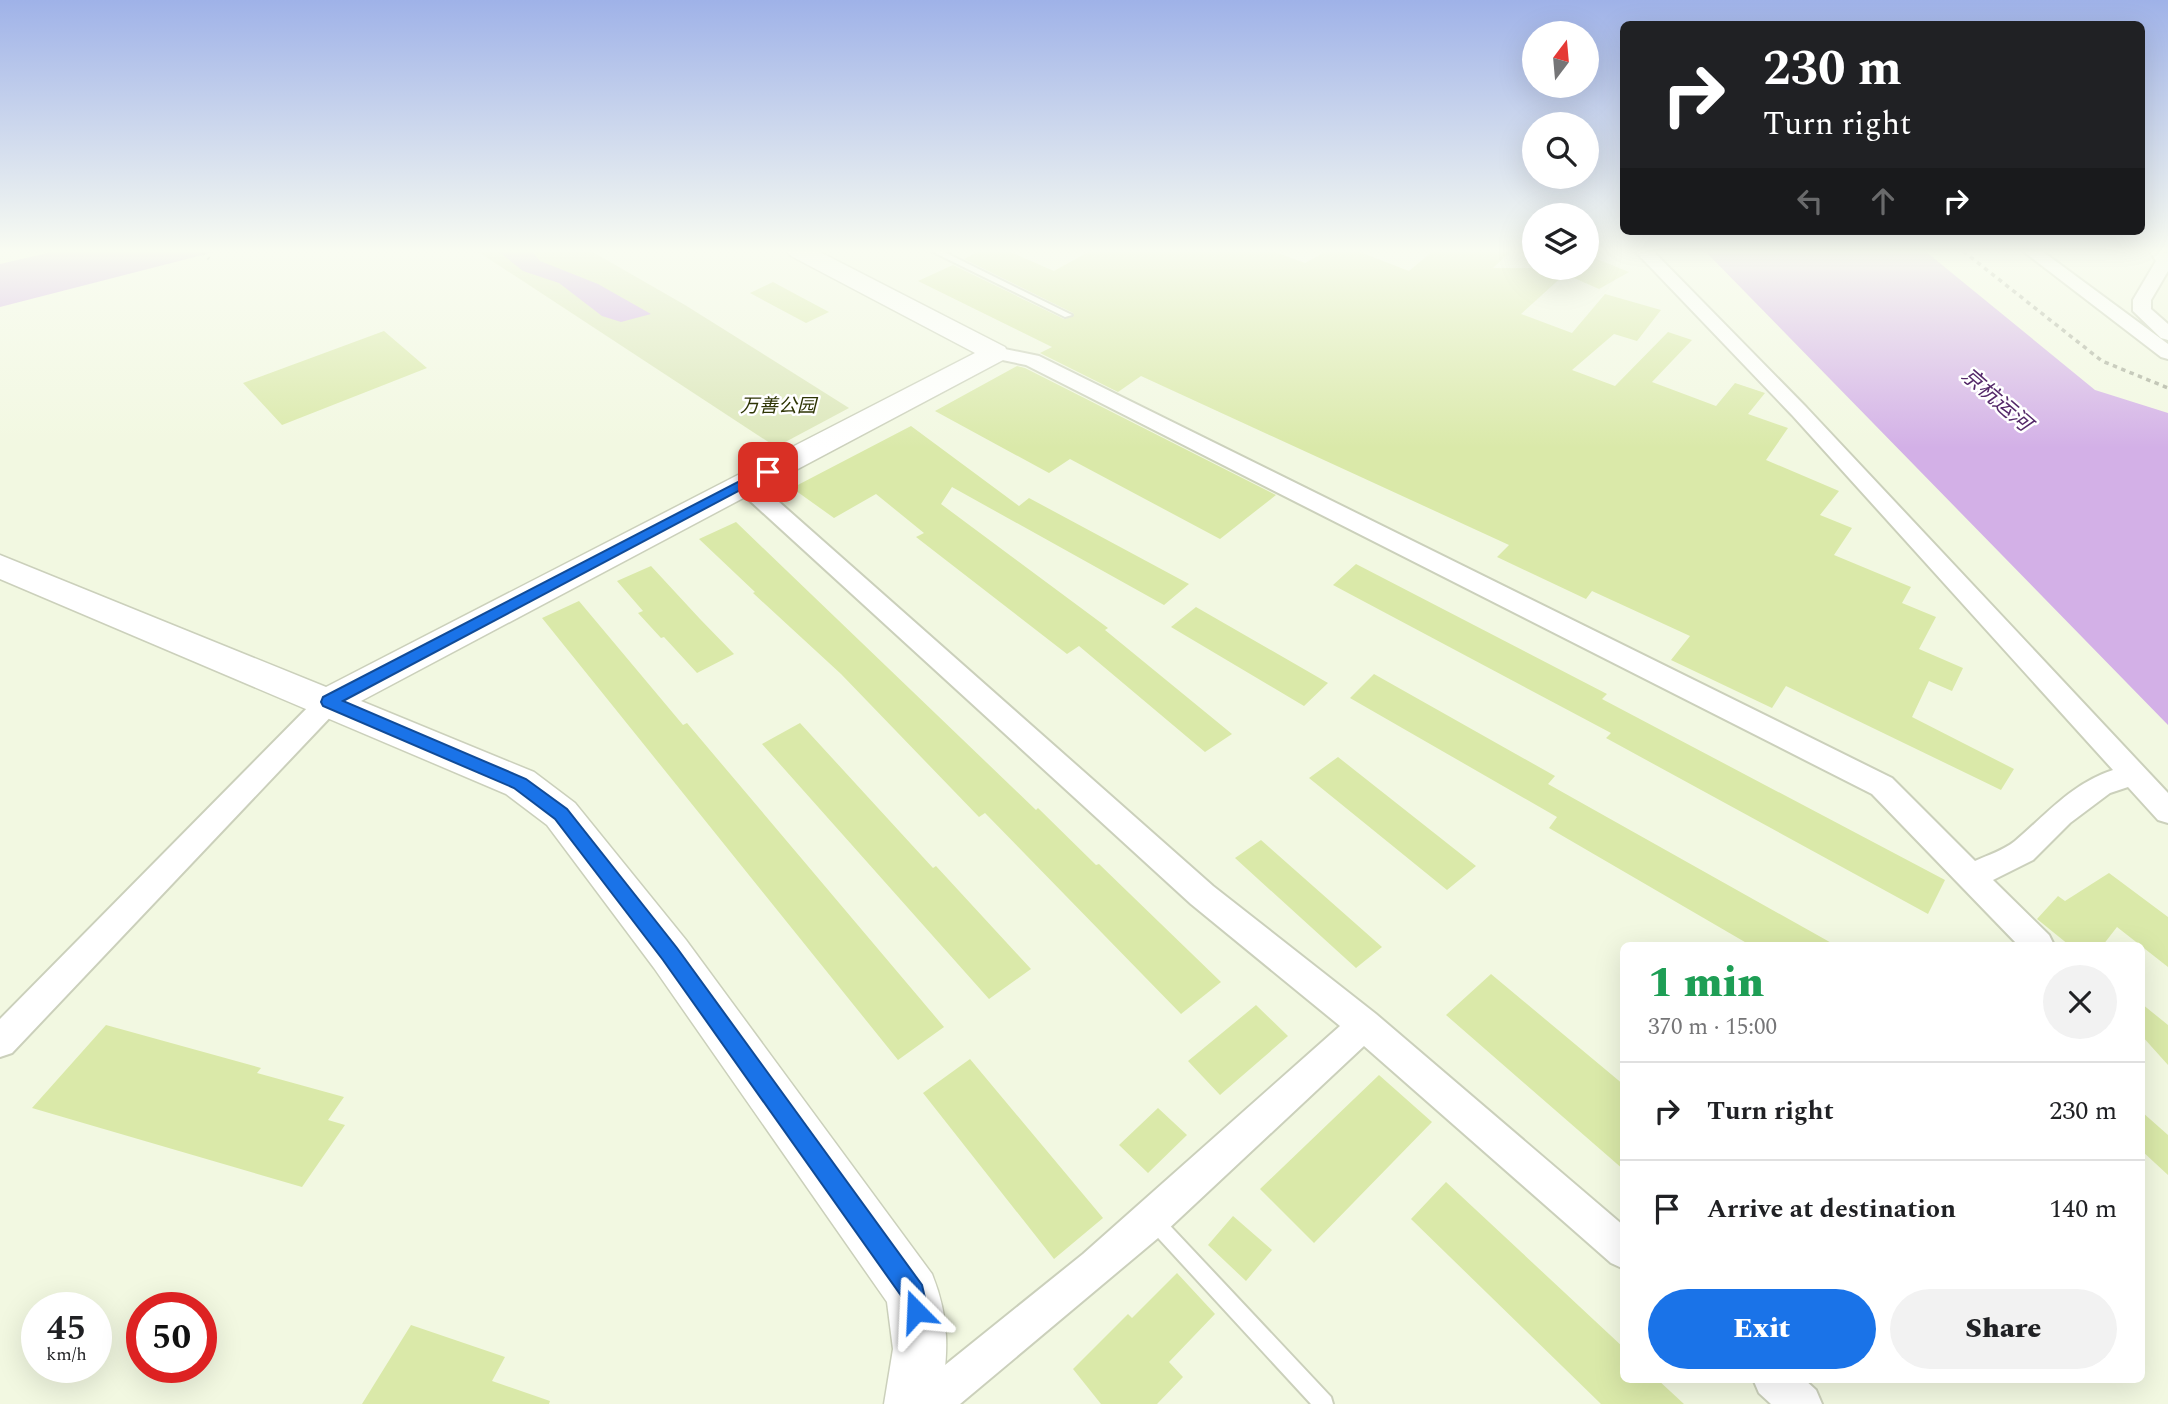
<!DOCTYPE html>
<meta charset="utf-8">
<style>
:root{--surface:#fff;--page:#f2f2f2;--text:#202124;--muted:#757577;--line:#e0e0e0;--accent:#1a73e8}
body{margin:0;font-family:Spectral,"Noto Sans SC",serif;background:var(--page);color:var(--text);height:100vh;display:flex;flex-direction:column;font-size:26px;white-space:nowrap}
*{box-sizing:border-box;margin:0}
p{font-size:23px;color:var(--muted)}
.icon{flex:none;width:38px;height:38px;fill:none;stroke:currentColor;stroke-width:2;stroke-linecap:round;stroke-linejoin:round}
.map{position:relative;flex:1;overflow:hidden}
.side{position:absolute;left:1620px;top:942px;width:525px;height:441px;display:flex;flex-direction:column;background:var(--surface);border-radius:10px;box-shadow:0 7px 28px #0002}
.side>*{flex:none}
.guide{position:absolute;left:1620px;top:21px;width:525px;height:214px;border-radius:10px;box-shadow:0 7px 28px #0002;background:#202124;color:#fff;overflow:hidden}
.needle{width:46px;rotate:16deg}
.tools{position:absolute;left:1522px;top:21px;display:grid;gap:14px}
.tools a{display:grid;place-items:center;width:77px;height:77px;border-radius:50%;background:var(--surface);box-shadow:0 7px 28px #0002;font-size:35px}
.speed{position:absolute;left:21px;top:1292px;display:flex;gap:14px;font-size:35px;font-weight:700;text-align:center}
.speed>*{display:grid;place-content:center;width:91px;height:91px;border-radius:50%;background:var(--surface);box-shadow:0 7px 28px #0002;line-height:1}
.speed small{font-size:18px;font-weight:400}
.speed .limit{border:10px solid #d22;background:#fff;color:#111}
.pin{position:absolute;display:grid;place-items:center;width:60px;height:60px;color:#fff;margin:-30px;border-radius:14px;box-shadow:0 4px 10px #0006}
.me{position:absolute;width:77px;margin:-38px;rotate:339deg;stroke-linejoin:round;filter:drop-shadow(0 0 5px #0008)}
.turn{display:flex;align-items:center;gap:24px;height:147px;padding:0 28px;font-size:32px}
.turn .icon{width:91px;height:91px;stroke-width:2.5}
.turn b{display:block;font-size:49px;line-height:60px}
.lanes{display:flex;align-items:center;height:66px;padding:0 28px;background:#0003;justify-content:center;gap:35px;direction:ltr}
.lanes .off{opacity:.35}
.round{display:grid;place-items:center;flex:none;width:74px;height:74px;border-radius:37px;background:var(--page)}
.head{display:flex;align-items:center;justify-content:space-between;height:119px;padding:0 28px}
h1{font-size:42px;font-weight:800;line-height:52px;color:#1e9e55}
.primary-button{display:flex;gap:14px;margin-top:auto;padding:14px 28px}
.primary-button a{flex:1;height:80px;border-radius:42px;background:var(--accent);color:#fff;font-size:28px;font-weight:800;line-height:80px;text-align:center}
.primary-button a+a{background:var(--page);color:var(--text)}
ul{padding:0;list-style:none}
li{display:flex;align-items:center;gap:21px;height:98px;padding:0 28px;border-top:2px solid var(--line)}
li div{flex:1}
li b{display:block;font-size:26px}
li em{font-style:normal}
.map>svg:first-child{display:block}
</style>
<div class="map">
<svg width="2168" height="1404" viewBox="0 0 2168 1404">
<rect width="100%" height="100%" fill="#f2f8e1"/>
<path fill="#dce7ba" d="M477 251H591L685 305 849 408 776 447Z"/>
<path fill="#d3b0e7" d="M56 251H218L0 307V264Z
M498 251H532L540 261 598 284 651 314 621 322 602 316 559 283 523 271Z
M1705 251H1925L2095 390 2168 413V725Z"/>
<path fill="#dae9a9" d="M980 251H1008L1054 271 1090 251H1272L1305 263 1327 251H1357L1409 271 1433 251H1511L1493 268H1587V255L1629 272 1599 289 1565 274 1521 314 1572 333 1605 294 1661 310 1637 341 1614 334 1572 370 1615 386 1668 332 1692 340 1652 382 1716 406 1735 383 1765 393 1748 414 1788 428 1766 460 1839 491 1820 515 1852 528 1834 555 1911 587 1902 603 1936 617 1919 649 1963 668 1952 691 1929 681 1912 717 2014 769 2001 790 1786 686 1772 708 1671 660 1690 636 1592 591 1586 599 1497 557 1509 545 1141 376 1118 392 1040 353 1052 347 918 281 953 265 1064 319 1074 316 1073 313 964 259Z
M773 282 799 296 829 312 806 323 750 293Z
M384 331 427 368 282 425 243 383Z
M1017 366 1025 368 1276 495 1220 539 1070 459 1049 473 935 411Z
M911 426 1019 506 1029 498 1189 584 1164 605 952 487 941 504 1108 628 1105 630 1232 734 1205 752 1079 646 1067 654 916 537 924 533 876 494 834 518 792 488Z
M736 522 1036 810 1038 808 1096 865 1099 864 1221 982 1181 1014 985 813 979 817 841 674 753 593 755 592 699 539Z
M1356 564 1607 694 1602 699 1945 880 1928 914 1606 738 1611 733 1333 585Z
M651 566 700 619 734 654 697 673 664 637 661 638 638 613 643 611 617 581Z
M579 601 683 725 687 723 944 1027 898 1060 542 618Z
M1196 607 1328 683 1304 706 1171 627Z
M1374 674 1555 776 1548 784 1835 945H1750L1549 828 1557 817 1350 698Z
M800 723 933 868 936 866 1031 969 989 999 762 744Z
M1338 757 1476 866 1447 890 1309 778Z
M1261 840 1382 947 1356 968 1235 858Z
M2109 873 2168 917V967L2117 927 2103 945H2069L2037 919 2058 896 2065 901Z
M1491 974 1624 1085V1170L1446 1015Z
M2142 1004 2168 1025V1065L2142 1036Z
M1256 1005 1288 1036 1220 1095 1188 1061Z
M106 1025 261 1068 257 1073 344 1097 328 1120 345 1125 302 1187 32 1108Z
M970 1059 1103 1218 1054 1259 923 1093Z
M1379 1075 1432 1122 1314 1243 1260 1189Z
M1158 1108 1187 1135 1148 1173 1119 1145Z
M2142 1112 2168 1135V1175L2142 1151Z
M1446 1182 1624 1348V1379H1657L1684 1404H1601L1411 1219Z
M1233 1216 1272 1250 1246 1281 1208 1245Z
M1177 1273 1215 1314 1169 1362 1183 1377 1157 1404H1101L1073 1369 1128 1314 1132 1318Z
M411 1325 505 1357 492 1381 550 1401 549 1404H362Z"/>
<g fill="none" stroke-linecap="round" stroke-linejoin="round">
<g stroke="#cbd0bb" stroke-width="4">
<path id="lane" d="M931 251H942L1072 315 1065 317Z
M1154 1212 1160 1215 1331 1397 1333 1404H1311L1148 1227 1145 1221 1148 1215Z"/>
</g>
<g stroke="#cbd0bb" stroke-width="4">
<path id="street" d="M1635 251H1653L1806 407 2168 793V823L2158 820 2128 787 2110 793 2070 823 2033 860 1993 880 2049 935 2054 945H2018L1872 794 1026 365 988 357 985 353 995 347 1039 356 1892 778 1975 861C1988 855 2004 850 2015 841 2047 814 2071 784 2113 770L1792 415Z
M2023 251H2042L2168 344V359L2161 357Z
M2150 251 2168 253V271L2151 300V309L2168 324V340L2161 338 2133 311V300L2156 261Z
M745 477 753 479 1213 886 1376 1014 1624 1226V1269L1611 1263 1364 1046 1164 1233 960 1404H908L914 1390 1083 1254 1340 1026 1191 904 737 489 734 484Z
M329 692 338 695 342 702 338 709 12 1053 0 1057V1019L320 695Z
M1753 1379H1804L1816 1390 1822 1404H1771L1759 1393Z"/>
</g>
<g stroke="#cbd0bb" stroke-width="3">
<path id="secondary" d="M787 251H818L1005 347 1008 353 1005 359 361 701 534 772 575 803 686 940 932 1274C951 1321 948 1356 940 1404H884L893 1349 887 1302 654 968 547 825 506 794 0 579V555L326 687 975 353 791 256Z"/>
</g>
<path stroke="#a9ad9b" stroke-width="3.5" stroke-dasharray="4.5 4.5" stroke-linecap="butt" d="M202 251 209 259
M1963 251 2102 361 2168 388"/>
<use href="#lane" fill="#fff" fill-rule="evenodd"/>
<use href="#street" fill="#fff" fill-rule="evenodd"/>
<use href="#secondary" fill="#fff" fill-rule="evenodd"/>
</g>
<linearGradient id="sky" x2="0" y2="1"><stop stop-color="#9fb2e8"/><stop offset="0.56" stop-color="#f9fcf2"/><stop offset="1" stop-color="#f9fcf2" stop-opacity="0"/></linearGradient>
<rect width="2168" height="448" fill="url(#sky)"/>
<path fill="#1a73e8" stroke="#114b97" stroke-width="2" d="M763 469 774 472 343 701 526 779 567 809 677 948 922 1285 928 1311 924 1320 916 1323 908 1320 902 1297 663 960 555 819 514 788 323 706 321 702 323 697Z"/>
<g text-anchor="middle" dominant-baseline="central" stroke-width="5" stroke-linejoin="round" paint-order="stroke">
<g font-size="19" font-style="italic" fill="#2e3504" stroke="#fff">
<text x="778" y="406">万善公园</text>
</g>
<g font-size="21" font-style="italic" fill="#542869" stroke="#fff">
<text transform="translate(1996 400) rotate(41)">京杭运河</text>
</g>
</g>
</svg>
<div class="tools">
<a><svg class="needle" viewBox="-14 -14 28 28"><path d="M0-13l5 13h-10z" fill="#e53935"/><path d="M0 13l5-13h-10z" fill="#757577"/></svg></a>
<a><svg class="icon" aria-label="search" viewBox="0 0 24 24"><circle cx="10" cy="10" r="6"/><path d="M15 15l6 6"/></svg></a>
<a><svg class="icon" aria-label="layers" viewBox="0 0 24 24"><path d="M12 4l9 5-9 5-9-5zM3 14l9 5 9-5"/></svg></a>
</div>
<div class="speed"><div>45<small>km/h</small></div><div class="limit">50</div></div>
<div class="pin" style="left:768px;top:472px;background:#d93025"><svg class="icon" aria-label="arrive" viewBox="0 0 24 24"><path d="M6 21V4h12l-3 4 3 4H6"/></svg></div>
<svg class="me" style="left:916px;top:1311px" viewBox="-20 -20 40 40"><path d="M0-17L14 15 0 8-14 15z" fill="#1a73e8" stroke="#fff" stroke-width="4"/></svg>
<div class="guide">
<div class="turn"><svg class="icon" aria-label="right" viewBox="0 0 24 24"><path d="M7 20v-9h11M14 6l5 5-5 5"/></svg><div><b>230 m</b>Turn right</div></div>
<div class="lanes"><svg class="icon off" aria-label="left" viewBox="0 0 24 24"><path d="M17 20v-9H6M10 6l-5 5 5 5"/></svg><svg class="icon off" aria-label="ahead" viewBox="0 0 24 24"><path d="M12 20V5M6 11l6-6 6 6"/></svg><svg class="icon" aria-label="right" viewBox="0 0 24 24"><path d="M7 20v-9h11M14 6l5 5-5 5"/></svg></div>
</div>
<section class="side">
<div class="head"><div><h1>1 min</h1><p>370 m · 15:00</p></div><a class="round"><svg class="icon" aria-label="close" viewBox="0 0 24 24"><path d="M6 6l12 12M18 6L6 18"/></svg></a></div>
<ul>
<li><svg class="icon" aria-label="right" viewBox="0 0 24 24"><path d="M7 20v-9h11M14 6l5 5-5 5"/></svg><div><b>Turn right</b></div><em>230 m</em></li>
<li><svg class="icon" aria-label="arrive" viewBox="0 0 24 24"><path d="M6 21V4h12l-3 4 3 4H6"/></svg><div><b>Arrive at destination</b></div><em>140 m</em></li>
</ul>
<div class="primary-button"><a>Exit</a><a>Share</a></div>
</section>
</div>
